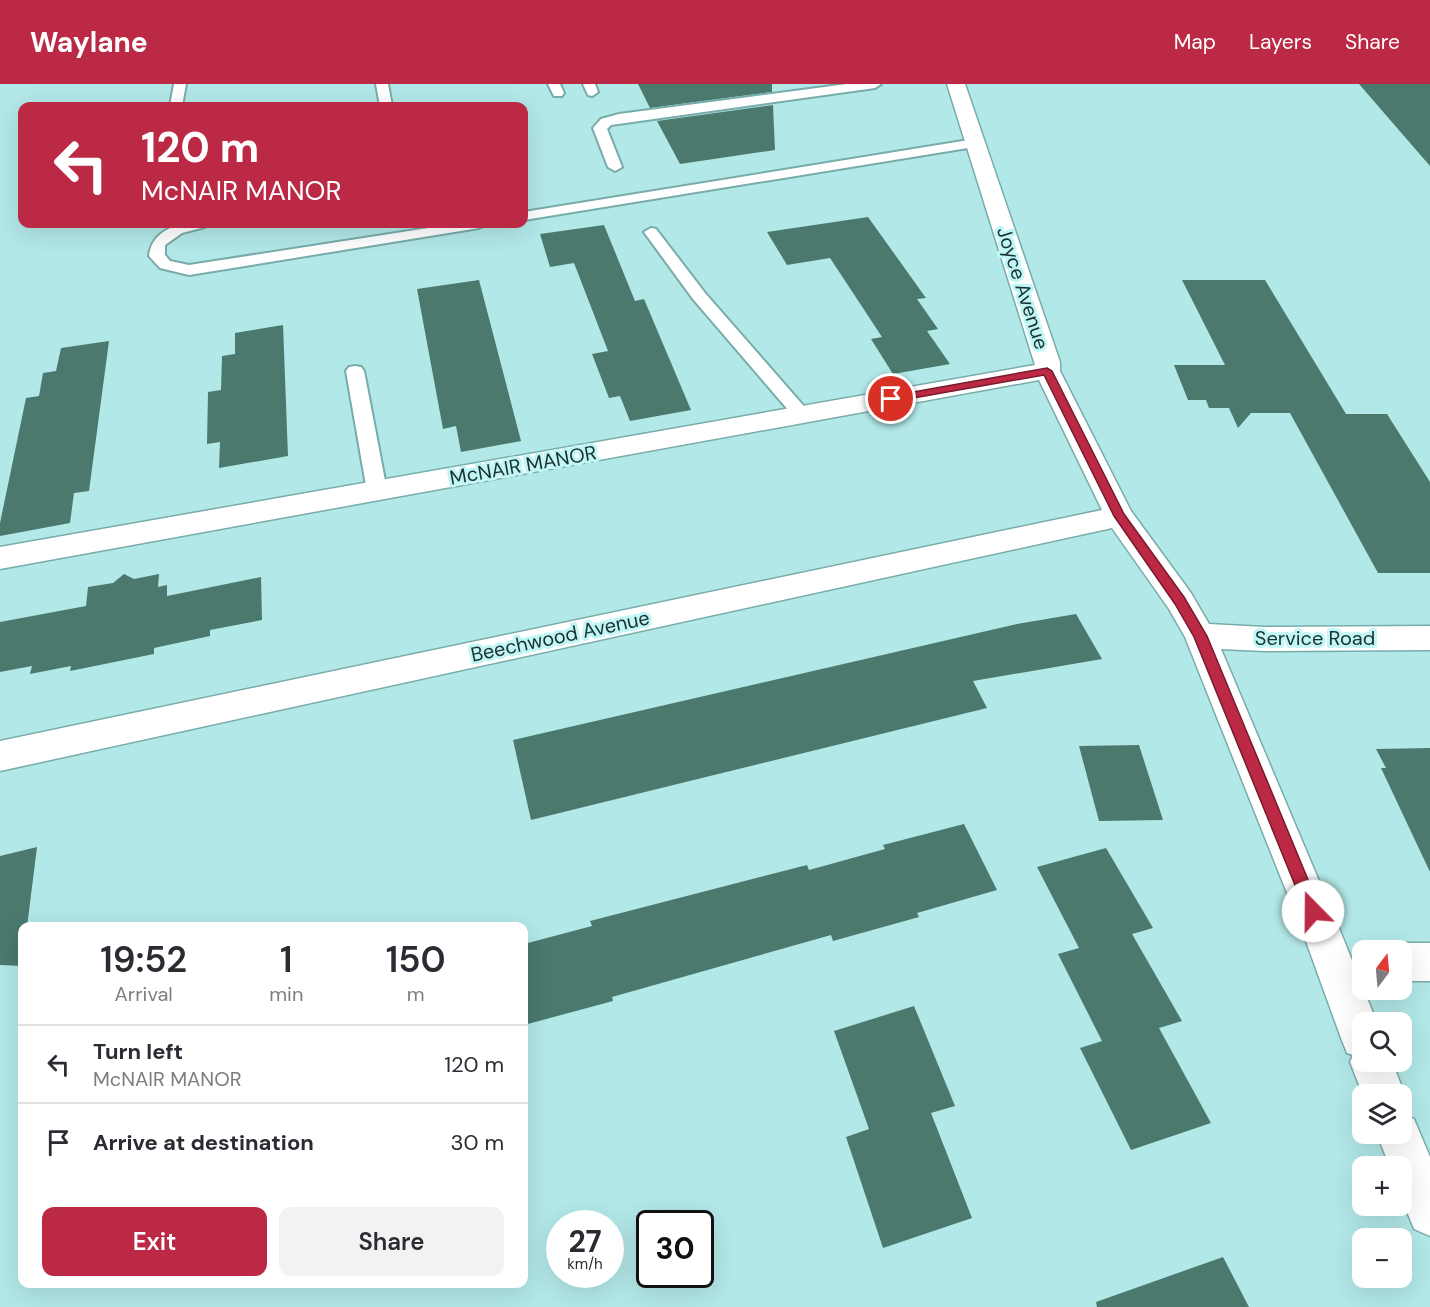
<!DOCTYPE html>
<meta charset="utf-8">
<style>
:root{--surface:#fff;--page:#f2f2f3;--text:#2b2b33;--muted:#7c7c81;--line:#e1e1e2;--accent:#bb2945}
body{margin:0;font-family:"DM Sans",sans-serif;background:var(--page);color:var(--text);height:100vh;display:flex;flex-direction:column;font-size:22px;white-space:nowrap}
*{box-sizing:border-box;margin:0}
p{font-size:20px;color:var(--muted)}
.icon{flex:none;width:33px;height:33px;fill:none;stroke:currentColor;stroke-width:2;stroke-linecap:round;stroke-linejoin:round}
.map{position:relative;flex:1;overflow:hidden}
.side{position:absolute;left:18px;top:838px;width:510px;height:366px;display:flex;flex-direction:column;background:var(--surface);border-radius:12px;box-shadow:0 6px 24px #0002}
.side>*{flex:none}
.hud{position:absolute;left:18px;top:18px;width:510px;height:126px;border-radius:12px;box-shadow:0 6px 24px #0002;background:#bb2945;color:#fff;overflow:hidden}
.needle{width:39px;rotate:16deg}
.tools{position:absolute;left:1352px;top:856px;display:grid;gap:12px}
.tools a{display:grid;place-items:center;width:60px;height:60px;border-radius:12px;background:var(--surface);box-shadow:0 6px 24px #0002;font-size:30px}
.speed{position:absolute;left:546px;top:1126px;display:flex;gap:12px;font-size:30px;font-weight:700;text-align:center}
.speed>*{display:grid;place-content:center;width:78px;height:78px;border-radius:50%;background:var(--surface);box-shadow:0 6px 24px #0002;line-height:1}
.speed small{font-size:15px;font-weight:400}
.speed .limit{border:3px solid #111;border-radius:9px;background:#fff;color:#111}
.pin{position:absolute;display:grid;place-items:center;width:51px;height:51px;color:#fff;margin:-26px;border:3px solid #fff;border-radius:50%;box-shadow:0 2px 6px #0007}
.me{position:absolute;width:66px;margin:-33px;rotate:338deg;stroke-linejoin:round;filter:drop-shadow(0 0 4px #0008)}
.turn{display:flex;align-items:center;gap:21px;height:126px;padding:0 24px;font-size:27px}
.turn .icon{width:78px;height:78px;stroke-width:2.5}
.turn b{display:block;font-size:42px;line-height:51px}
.eta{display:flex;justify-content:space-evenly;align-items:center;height:102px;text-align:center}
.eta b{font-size:36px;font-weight:600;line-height:42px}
.cta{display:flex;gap:12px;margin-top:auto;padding:12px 24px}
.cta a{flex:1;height:69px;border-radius:12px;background:var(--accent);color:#fff;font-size:24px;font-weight:600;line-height:69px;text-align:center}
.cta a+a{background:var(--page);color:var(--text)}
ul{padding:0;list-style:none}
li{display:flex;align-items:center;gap:18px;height:78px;padding:0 24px;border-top:2px solid var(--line)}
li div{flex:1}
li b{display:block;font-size:22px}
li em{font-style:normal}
header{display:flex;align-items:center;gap:36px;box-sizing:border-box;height:84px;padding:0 30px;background:var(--accent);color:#fff}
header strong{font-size:28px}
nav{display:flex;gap:33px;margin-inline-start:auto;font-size:21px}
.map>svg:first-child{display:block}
</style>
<header>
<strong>Waylane</strong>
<nav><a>Map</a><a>Layers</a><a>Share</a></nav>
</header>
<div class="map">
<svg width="1430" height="1223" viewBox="0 0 1430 1223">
<rect width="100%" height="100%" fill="#b3e8e8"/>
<path fill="#4b796d" d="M638 0H772V8L650 24Z
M1359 0H1430V82Z
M773 21 775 66 680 80 657 37Z
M868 133 926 214 917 215 938 245 927 247 950 280 893 290 871 255 882 253 830 174 787 181 767 148Z
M604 141 635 217 644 215 691 326 630 337 620 312 609 314 592 270 608 267 574 179 550 183 540 150Z
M479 196 521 357 461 368 456 342 443 345 417 205Z
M1182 196H1265L1346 330H1387L1430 398V489H1378L1290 329H1251L1238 344 1229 324H1209L1206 316H1188L1174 281H1225Z
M283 241 288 372 219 384 220 358 207 360 208 308 221 306 222 272 235 270V249Z
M109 257 89 407 74 409 70 439 0 452V439L26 314 39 312 43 289 56 287 61 264Z
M124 490 134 495 159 490 158 503 167 501V512L261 493 262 536 210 546V552L154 564V570L70 587 71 582 30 590 32 582 0 588V538L86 522 88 503 113 499Z
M1076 530 1102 575 973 597 987 624 531 736 513 656 1017 540Z
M1139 661 1163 736 1099 737 1079 662Z
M1430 664V788L1381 684H1386L1376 665Z
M964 740 997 806 917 829 919 833 833 857 831 851 612 913 613 917 524 941V860L592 842 590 837 807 781 809 786 885 765 883 761Z
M37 763 27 843H22V882L0 881V772Z
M1106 764 1153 844 1132 850 1182 937 1159 944 1211 1039 1131 1066 1080 964 1102 957 1058 870 1079 864 1037 783Z
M914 922 955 1022 931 1029 972 1134 883 1164 846 1053 869 1045 834 947Z
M1223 1173 1249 1223H1097L1096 1218Z"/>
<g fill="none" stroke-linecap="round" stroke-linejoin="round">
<g stroke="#78acab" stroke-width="4">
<path id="service" d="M174 0H186L182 22H170Z
M376 0H388L392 22H380Z
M548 0H560L564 9 562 12H554Z
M583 0H595L598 8 592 12 588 11Z
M847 0H881L875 4 611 41 607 45 622 83 615 87 608 83 593 44 601 35 619 30Z
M975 55 980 56 982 59 980 62 524 136V128Z
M181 140H207L205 143 182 149 165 161V171L170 177 189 181 454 140H486L479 144 189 191 160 184 149 172C151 154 164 145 181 140Z
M651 144 656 145 705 209 808 327 811 331 808 335H796L693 215 644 148Z
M355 282 361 283 364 287 387 407 384 412 377 414 370 412 367 407 346 287 349 283Z"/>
</g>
<g stroke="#78acab" stroke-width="3">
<path id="minor" d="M947 0H965L1060 278V287L1131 427 1191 509 1209 540 1264 543 1430 542V566L1264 567 1221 565 1341 849 1377 939H1362V978H1392L1405 1011 1401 1022V1011H1363L1350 978 1353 971 1347 969 1341 954 1303 849 1185 553 1169 525 1112 444 0 687V657L1102 426 1039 296 0 485V463L1035 281Z
M1401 859H1430V897H1401V867H1386Z
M1401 1029 1414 1035 1430 1073V1152L1414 1145 1401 1113V1083H1390L1377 1050H1401Z"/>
</g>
<use href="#service" fill="#fff" fill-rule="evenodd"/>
<use href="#minor" fill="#fff" fill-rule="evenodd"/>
</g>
<path fill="#bb2945" stroke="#7a1b2d" stroke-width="1.5" d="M1047 284 1052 287 1124 430 1184 513 1207 552 1321 827 1319 833 1313 835 1308 833 1194 553 1175 520 1114 432 1044 291 891 318 886 315 891 312Z"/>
<g text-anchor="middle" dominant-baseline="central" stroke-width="6" stroke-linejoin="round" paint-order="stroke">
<g font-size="20" fill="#1b3131" stroke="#c0f6f5">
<text transform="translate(1023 204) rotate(72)">Joyce Avenue</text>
<text transform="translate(523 381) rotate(-10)">McNAIR MANOR</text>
<text transform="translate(560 552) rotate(-12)">Beechwood Avenue</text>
<text x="1315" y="554">Service Road</text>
</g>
</g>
</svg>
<div class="tools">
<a><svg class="needle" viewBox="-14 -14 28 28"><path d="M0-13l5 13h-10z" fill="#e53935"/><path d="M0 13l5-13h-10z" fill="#7c7c81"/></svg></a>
<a><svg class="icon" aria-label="search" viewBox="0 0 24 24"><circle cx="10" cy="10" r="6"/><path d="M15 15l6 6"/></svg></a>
<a><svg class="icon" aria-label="layers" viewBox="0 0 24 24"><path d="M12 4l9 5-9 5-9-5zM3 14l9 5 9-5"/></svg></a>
<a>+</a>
<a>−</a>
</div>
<div class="speed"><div>27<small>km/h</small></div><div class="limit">30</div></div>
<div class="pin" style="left:891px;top:315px;background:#d93025"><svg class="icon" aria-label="arrive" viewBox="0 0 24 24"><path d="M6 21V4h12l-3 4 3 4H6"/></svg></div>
<svg class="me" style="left:1313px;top:827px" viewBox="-20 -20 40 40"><circle r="19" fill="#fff"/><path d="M0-13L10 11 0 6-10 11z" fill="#bb2945"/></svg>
<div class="hud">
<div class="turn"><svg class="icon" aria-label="left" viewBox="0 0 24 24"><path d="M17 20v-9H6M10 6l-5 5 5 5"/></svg><div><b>120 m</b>McNAIR MANOR</div></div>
</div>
<section class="side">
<div class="eta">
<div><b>19:52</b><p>Arrival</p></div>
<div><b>1</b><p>min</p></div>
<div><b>150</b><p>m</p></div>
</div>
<ul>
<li><svg class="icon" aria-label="left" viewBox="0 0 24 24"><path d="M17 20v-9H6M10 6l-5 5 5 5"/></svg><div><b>Turn left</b><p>McNAIR MANOR</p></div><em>120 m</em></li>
<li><svg class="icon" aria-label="arrive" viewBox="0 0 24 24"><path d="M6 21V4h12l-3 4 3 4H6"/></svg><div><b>Arrive at destination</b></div><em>30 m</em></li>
</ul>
<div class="cta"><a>Exit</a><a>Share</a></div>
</section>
</div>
